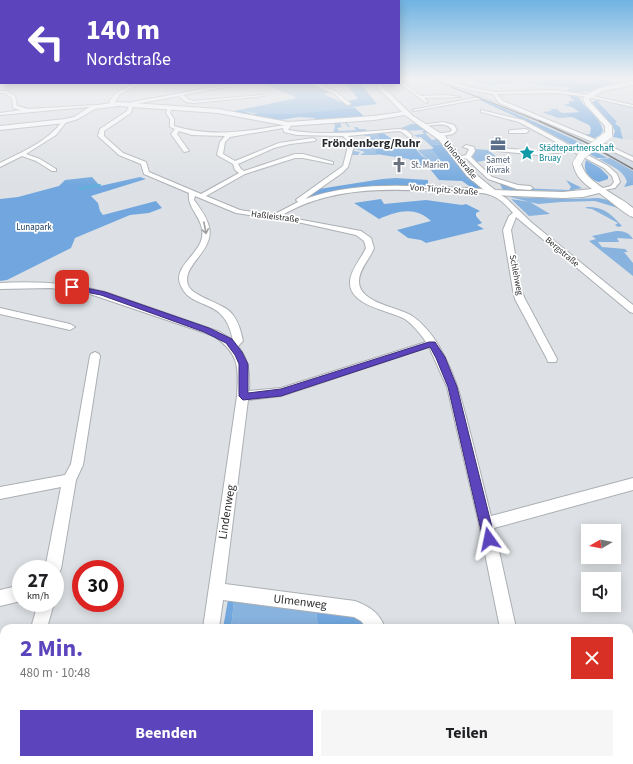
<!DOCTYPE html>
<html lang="de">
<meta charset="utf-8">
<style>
:root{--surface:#fff;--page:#f6f6f6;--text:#202124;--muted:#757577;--accent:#5c44bc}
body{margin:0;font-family:"Source Sans 3",sans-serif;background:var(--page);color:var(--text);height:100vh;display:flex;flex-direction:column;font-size:15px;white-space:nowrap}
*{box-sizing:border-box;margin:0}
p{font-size:13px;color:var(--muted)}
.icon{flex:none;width:22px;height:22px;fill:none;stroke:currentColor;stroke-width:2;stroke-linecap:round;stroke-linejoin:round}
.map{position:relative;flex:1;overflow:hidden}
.drawer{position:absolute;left:0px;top:624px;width:633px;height:140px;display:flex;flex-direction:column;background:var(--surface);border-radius:12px 12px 0 0;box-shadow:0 2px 10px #0003}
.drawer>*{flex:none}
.top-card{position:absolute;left:0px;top:0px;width:400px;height:84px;box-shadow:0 2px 10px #0003;background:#5c44bc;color:#fff;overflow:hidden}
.needle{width:26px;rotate:261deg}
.buttons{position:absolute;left:581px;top:524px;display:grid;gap:8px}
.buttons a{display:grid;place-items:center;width:40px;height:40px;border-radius:0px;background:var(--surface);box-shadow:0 2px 10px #0003;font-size:20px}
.speed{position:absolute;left:12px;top:560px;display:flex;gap:8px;font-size:20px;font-weight:700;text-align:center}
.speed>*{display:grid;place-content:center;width:52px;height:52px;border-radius:50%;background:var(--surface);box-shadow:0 2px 10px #0003;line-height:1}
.speed small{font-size:10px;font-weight:400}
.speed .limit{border:6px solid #d22;background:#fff;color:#111}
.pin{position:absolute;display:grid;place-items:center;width:34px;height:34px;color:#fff;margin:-17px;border-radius:8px;box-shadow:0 2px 6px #0006}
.me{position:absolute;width:44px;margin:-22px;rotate:348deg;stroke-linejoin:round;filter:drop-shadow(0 0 3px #0008)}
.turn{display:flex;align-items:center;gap:14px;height:84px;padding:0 20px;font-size:18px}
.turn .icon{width:52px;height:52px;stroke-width:2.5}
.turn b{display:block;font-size:28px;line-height:34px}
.round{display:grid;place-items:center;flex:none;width:42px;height:42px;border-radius:0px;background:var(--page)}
.overview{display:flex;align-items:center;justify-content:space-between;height:68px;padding:0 20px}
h1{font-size:24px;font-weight:700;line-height:30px;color:var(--accent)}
.primary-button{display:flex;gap:8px;margin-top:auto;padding:8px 20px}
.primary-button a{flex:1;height:46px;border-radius:0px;background:var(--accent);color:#fff;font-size:16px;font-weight:700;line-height:46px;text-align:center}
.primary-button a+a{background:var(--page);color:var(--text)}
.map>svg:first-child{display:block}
</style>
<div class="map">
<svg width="633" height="764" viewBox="0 0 633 764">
<rect width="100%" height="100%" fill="#dde0e4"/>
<path fill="#cdd6df" d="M429 79H436L479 94 583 138 620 155 633 154V182L607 158 573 139 480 98Z
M162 83H211L219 87 174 95 154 84Z
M596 101H606L633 107V140L623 139 622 130 614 122H616Z"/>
<path fill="#88b3df" d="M469 79H599L621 84C599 89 586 94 563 91L572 88C559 85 549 86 538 85 529 84 523 81 513 82L516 84H494V86L487 85 488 84 479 83Z
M264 83H308L332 92 323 94 355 108C318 114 275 120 239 110L297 98Z
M549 109H560L557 110 562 113 579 112 567 114 574 117 558 118 542 112 552 111Z
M334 122H346L350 127H348L345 123H340L342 127 337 128 339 131 356 130 354 127H357L359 129H365L369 132 333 133 335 127Z
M421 123 434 132 425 133 432 140 442 138 446 144 430 145 421 137H417L414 135 424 134 422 131H424L423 130 406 131 401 128 411 124Z
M376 132 380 141 376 154 379 155H360L365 152 355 149 354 151 360 152 358 155H350L352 142H365L367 138H371L370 136H375H365L363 134Z
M431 149 444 164C436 166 423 157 418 150Z
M475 149 488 150 498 158 477 162 472 156 474 155Z
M610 158 633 171V185L624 187 627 182C624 170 609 165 599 159Z
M566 180 582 188 568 191 503 190 500 184 502 183 517 188 569 190 571 187Z
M510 197 573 199 598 198 608 200 618 208 595 201 561 202 538 204Z
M511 199 530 202 550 214 529 216Z
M587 207C604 207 611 214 622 226L618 227 615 225 618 223 592 209 585 208Z
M616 231C623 231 629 232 633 239L617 238 619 242H598L602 247 625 249 628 252H624L633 263V276L589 241 596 239 592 236Z
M234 601 316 610 318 628H231Z"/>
<path fill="#71a7de" d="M346 83H360L377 104 352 107 341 102 358 99Z
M567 94 579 97C584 109 601 117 603 131L600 135 593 139 583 135 590 134 591 128 589 125 566 114 579 112 572 107 563 105 569 104V101H575Z
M480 98 573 139 607 158H597L530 123 477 99Z
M597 100 606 101H597L617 122 615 123 618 126 620 127 623 139 613 137 615 131 613 127 592 102Z
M355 108 366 118 317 121 314 118 299 117 274 121 231 112 239 110 252 114H297Z
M376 132H382L393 140 415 148 422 156 439 165 444 164 431 149 434 148 430 145 446 144 488 190H475L462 181 439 180 430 169 416 166 409 159 376 154 375 146 380 140Z
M586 160 600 168 608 176V179L599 182C589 179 582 170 586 160Z
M92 177 100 186 140 177 146 179 91 196 98 203 100 211 103 215 156 201 162 208 149 213 130 215 75 238 71 248 7 280 0 281V199L18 197 59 186 65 180Z
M396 178 428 180V187C396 185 365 187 333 192 323 193 313 198 303 199L319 189 382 179Z
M381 199 384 204 426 200 462 205 466 204 480 211 476 213V216L482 223 477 225 484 229 426 243 421 240 408 238 397 230 431 221C415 206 398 211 379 219L354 203Z
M228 600 234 601 231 628H223Z
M316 610C336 611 355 609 368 628H318Z"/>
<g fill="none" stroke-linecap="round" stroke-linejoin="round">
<path stroke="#5db2d8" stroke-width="2" d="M79 189 100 185"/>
<g stroke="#abafb3" stroke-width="2">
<path id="street" d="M437 79H442L468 87 494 92 553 90 588 95 633 105V107L588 97 559 93 497 94 503 101 597 140 633 157V161L593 142 499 103 493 94 466 89Z
M401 81 421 96 447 95 460 97 424 98 428 102 426 103 401 84 378 87 376 86 390 83H399Z
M135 83H140L119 95 113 106H109C110 93 125 88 135 83Z
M238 83H246L183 95 189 100 194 101 262 95 264 96 194 103 186 102 179 96 135 104 133 106 131 113 104 131V136L123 153 146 162 149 172 201 194 239 173 235 170 233 164 217 155 220 142 225 136 192 135 179 131 177 134 189 151 184 152 171 134 175 129 170 127V119L166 113 168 107 172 108 170 113 174 119V126C214 138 247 131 286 125L290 123 292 124 288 130C324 136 362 132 398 129L406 130 412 135V137H408L402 132 398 131 348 136 355 142 348 167 342 173 305 199C360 179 423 187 481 189L495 192 506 198 532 223 633 305V313L630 312 516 217 511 230 521 290 525 299 557 359 556 362H548L547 359 515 299 513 290 503 230 509 216 513 213C504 202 495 194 481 193 414 191 340 180 281 216L361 231 371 238 374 248C370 259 359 269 359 281 358 303 398 307 412 316 420 321 427 329 433 337 454 367 462 401 471 436 478 463 484 489 491 516L633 478V490L494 528 516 628H500L479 524 447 387 429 347 281 396 248 400 225 584 355 601C370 607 379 612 385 628H367L361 621 354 617 223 600 219 628H203L237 396C239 366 239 354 214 336L90 294 51 288 0 289V283C36 281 70 283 105 292L220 332 233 340C224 295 193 312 181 286 172 269 196 256 201 241 208 220 186 210 189 193L144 174 141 164 119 155 98 136 100 129 127 111 129 105 132 102ZM283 128 284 132 297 135 343 136 349 142 343 166 297 199 296 200 298 202 273 215 240 210 206 196 245 174 295 158H303L333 164V162L303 154H295L244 171 241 169 238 164 274 148 290 144 315 141 316 140 313 138 279 143 235 161 223 154 225 142 230 137ZM195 196 236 213 302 223 356 235 364 241 366 248C361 259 351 269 350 281 348 306 389 310 405 319 413 325 420 333 426 342L281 388 249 391C250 374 249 360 238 346L243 341C241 332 239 323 233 315 224 302 193 298 188 285 181 265 215 251 209 227 207 217 200 208 194 200Z
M320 83H327L320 85 335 91 351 104 347 105 333 93 314 85Z
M0 91H6L15 96 17 106 28 109 96 105 98 106 0 115V113L21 110 13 108 12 98 4 93H0Z
M479 97 480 99 414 111 412 110Z
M481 110 523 120 608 166 617 174 620 182 615 188 599 191V189L611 186 614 182 612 176 604 168 572 151 537 155 497 151 496 150 499 148 537 151 567 148 519 122 481 112Z
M63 120 67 121 56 135 26 154 40 159 56 169V171H52L36 161 22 156 0 167V163C22 152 49 141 63 120Z
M443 122 454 125 457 130 453 134 437 137 435 136V134L450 132 452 130C446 121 432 126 423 126L421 125Z
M511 130 526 129 529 131 526 133H509V131Z
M466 145 474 147 475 151 471 157 492 177 518 185 530 186 533 188 530 190 517 189 488 179 467 159 459 157 466 155 469 149 463 147Z
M0 308 70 324 75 327 70 330 0 314Z
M95 352 99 354 100 356 83 465 76 480 61 569 58 574 55 576V569H45L61 487 0 499V487L65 475 71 464 90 356 91 354Z
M21 585V601L0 606V590Z
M38 603H54L47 628H31Z
M4 708V738L0 740V710Z
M265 760H285L286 764H266Z
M537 760H557L559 764H539Z"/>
</g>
<g stroke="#abafb3" stroke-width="2">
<path id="secondary" d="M633 81V85L603 91 589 99 591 103 612 126V135L608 137H605V126L586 105 583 99C594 85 616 85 633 81Z
M373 83H379L413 116 445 136 473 172 495 190 563 192 592 189C582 182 575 175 573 163L577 160 581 163C585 183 617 194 633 208V217C627 216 607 198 599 193L583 197 563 198 490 195 467 176 439 140 405 115 374 120 288 126 218 113 118 106 95 109 78 119 65 123 0 130V126L65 119 74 117 91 106 118 102 218 109 288 122 374 116 402 112Z"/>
</g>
<use href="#street" fill="#fff" fill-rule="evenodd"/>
<use href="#secondary" fill="#fff" fill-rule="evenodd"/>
<path stroke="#606264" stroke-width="1" d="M431 79 541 122"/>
<path stroke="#606264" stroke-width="1.5" d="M539 121 585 142 633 169"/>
<g stroke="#abafb3" stroke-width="9" stroke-linecap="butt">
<path id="secondary-bridge" d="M577 163 582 155 608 135"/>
</g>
<use href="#secondary-bridge" stroke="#fff" stroke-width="8"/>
</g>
<defs><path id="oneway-shaft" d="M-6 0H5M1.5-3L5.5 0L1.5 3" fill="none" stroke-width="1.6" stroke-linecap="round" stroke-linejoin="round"/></defs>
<use stroke="#a0a0a1" href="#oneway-shaft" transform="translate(205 228) rotate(79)"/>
<linearGradient id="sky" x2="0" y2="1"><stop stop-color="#70b3e2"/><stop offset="0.42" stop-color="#f0f1f3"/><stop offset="1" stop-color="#f0f1f3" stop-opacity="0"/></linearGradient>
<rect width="633" height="186" fill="url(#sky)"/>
<path fill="#5c44bc" stroke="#3c2c7a" d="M72 285 105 292 209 328 232 339 242 352 248 364V393L281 389 429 342H435L445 357 457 387 495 539 493 543 489 545 484 543 483 539 448 387 436 358 430 347 281 396 243 400 239 396V364L235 355 226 343 204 332 140 309 101 295 70 289 69 287Z"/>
<defs>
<g id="office-bare" transform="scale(1.2)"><path d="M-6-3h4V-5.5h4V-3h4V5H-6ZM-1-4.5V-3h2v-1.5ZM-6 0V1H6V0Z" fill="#5c6f8a" stroke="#fff" stroke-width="2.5" paint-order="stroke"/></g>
<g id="sight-bare" transform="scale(1.2)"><path d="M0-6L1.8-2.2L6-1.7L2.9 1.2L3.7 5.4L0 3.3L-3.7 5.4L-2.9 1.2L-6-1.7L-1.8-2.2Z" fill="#0f9aa8" stroke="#fff" stroke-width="2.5" paint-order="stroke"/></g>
<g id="church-bare" transform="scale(1.2)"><path d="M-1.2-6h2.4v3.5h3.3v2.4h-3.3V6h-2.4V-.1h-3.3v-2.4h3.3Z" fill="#6b7280" stroke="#fff" stroke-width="2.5" paint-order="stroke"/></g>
</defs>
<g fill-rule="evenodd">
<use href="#office-bare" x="498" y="144"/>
<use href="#sight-bare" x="527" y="153"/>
<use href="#church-bare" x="399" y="165"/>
</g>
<g text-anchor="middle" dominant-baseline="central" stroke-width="3.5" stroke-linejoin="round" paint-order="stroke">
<g font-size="9" fill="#0d838f" stroke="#fff" text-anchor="start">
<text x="539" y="148">Städtepartnerschaft<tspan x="539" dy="10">Bruay</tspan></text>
</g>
<g font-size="9" fill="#2c2d2f" stroke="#fff">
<text transform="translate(460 160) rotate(50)">Unionstraße</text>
<text transform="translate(444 190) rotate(4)">Von-Tirpitz-Straße</text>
<text transform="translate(275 217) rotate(7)">Haßleistraße</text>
<text transform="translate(562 252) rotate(40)">Bergstraße</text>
<text transform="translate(516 275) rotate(79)">Schlehweg</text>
</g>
<g font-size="9" fill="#4e5e75" stroke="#fff">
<text x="498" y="160">Samet<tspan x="498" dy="10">Kivrak</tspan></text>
</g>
<g font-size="9" fill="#5b616d" stroke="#fff" text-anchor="start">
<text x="411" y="165">St. Marien</text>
</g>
<g font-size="9" fill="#0e375b" stroke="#fff">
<text x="34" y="227">Lunapark</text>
</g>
<g font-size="12" font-weight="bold" fill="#282b2e" stroke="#fff">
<text x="371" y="143">Fröndenberg/Ruhr</text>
</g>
<g font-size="12" fill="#2c2d2f" stroke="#fff">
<text transform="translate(227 512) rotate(-81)">Lindenweg</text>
<text transform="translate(300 602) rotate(7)">Ulmenweg</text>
</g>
</g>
</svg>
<div class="buttons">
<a><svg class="needle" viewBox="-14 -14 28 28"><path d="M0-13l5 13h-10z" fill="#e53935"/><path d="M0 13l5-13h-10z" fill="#757577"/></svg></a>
<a><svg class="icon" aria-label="sound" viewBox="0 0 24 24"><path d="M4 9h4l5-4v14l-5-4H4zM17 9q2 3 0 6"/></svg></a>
</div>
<div class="speed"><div>27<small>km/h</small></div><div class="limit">30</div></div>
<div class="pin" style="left:72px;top:287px;background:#d93025"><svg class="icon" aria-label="arrive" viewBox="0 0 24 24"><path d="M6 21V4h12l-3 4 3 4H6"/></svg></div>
<svg class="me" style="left:489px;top:539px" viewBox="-20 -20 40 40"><path d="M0-17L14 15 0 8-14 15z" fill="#5c44bc" stroke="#fff" stroke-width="4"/></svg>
<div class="top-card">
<div class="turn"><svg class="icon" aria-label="left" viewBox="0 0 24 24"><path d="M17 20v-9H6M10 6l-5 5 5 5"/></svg><div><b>140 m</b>Nordstraße</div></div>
</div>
<section class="drawer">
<div class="overview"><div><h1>2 Min.</h1><p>480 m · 10:48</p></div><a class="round" style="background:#d93025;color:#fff"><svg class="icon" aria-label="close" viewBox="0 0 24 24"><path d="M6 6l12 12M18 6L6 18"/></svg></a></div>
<div class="primary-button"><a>Beenden</a><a>Teilen</a></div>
</section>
</div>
